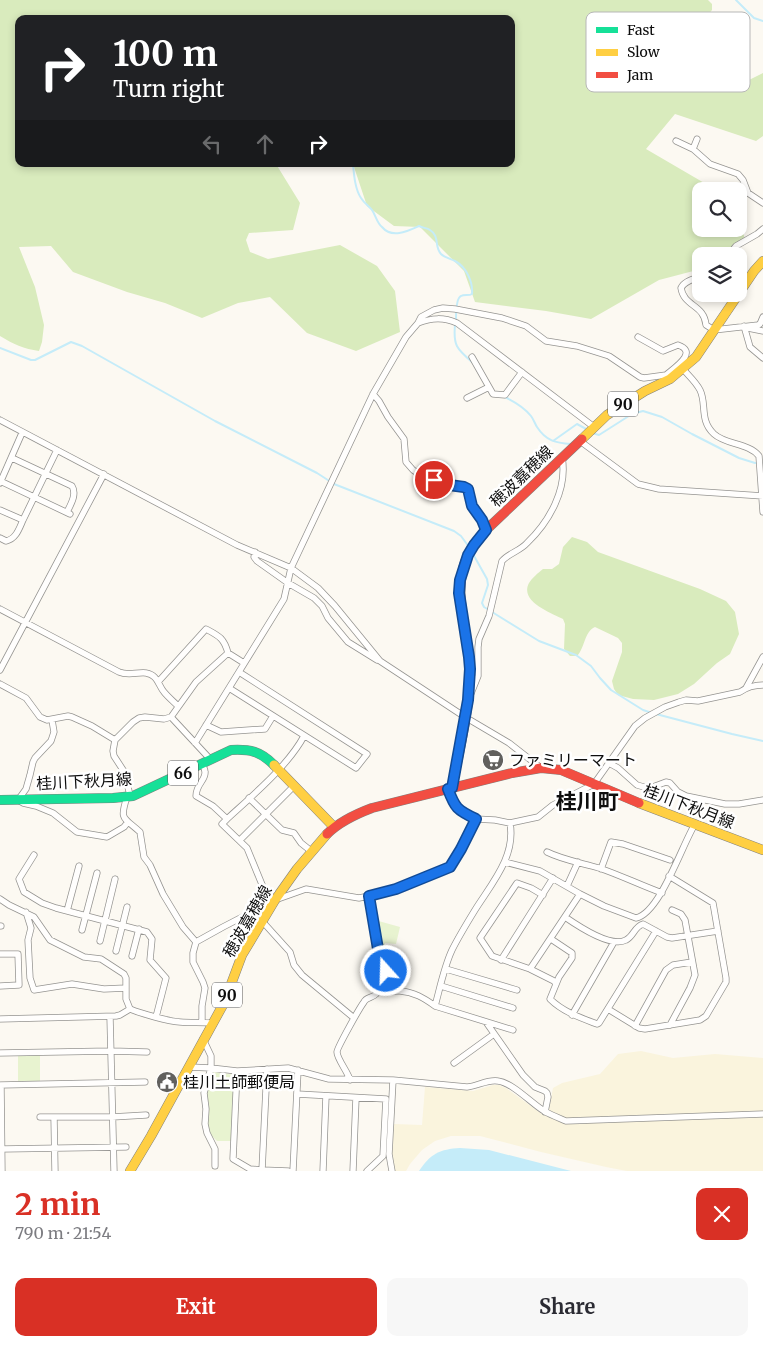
<!DOCTYPE html>
<meta charset="utf-8">
<style>
:root{--surface:#fff;--page:#f7f7f7;--text:#2b2b33;--muted:#7c7c81;--accent:#d93025}
body{margin:0;font-family:Merriweather,"Noto Sans JP",serif;background:var(--page);color:var(--text);height:100vh;display:flex;flex-direction:column;font-size:19px;white-space:nowrap}
*{box-sizing:border-box;margin:0}
p{font-size:16px;color:var(--muted)}
.icon{flex:none;width:28px;height:28px;fill:none;stroke:currentColor;stroke-width:2;stroke-linecap:round;stroke-linejoin:round}
.map{position:relative;height:1171px;overflow:hidden}
.drawer{display:flex;flex-direction:column;background:var(--surface);flex:1}
.drawer>*{flex:none}
.top-card{position:absolute;left:15px;top:15px;width:500px;height:152px;border-radius:10px;box-shadow:0 2px 8px #0003;background:#202124;color:#fff;overflow:hidden}
.buttons{position:absolute;left:692px;top:182px;display:grid;gap:10px}
.buttons a{display:grid;place-items:center;width:55px;height:55px;border-radius:10px;background:var(--surface);box-shadow:0 2px 8px #0003;font-size:25px}
.pin{position:absolute;display:grid;place-items:center;width:42px;height:42px;color:#fff;margin:-21px;border:2px solid #fff;border-radius:50%;box-shadow:0 1px 5px #0007}
.me{position:absolute;width:55px;margin:-28px;rotate:340deg;stroke-linejoin:round;filter:drop-shadow(0 0 4px #0008)}
.turn{display:flex;align-items:center;gap:18px;height:105px;padding:0 15px;font-size:22px}
.turn .icon{width:65px;height:65px;stroke-width:2.5}
.turn b{display:block;font-size:35px;line-height:42px}
.lanes{display:flex;align-items:center;height:48px;padding:0 15px;background:#0003;justify-content:center;gap:25px;direction:ltr}
.lanes .off{opacity:.35}
.round{display:grid;place-items:center;flex:none;width:52px;height:52px;border-radius:10px;background:var(--page)}
.summary{display:flex;align-items:center;justify-content:space-between;height:85px;padding:0 15px}
h1{font-size:30px;font-weight:700;line-height:38px;color:var(--accent)}
.cta{display:flex;gap:10px;margin-top:auto;padding:10px 15px}
.cta a{flex:1;height:58px;border-radius:10px;background:var(--accent);color:#fff;font-size:20px;font-weight:700;line-height:58px;text-align:center}
.cta a+a{background:var(--page);color:var(--text)}
.map>svg:first-child{display:block}
</style>
<div class="map">
<svg width="763" height="1171" viewBox="0 0 763 1171">
<rect width="100%" height="100%" fill="#fcf9f2"/>
<path fill="#faf4dd" d="M641 1051 673 1058 715 1054 763 1058V1171H627L606 1167 541 1152 480 1136H451L435 1141 422 1150 410 1164 406 1171H395L392 1153 394 1124 422 1125 425 1087 473 1091 493 1085H499L506 1088 542 1114 549 1109 553 1088 562 1083 600 1074 618 1054Z"/>
<path fill="#e8f3d0" d="M375 920 400 927 396 944 385 943 383 954 381 951Z
M18 1055H40V1081L18 1082Z
M213 1072 235 1075 232 1141H217L211 1135 206 1125 209 1117V1104L206 1094Z"/>
<path fill="#d9ebbd" d="M0 0H708L712 4V10L659 71 675 77 688 73 695 78 721 77 749 80 763 73V136L756 141 675 114 646 149 718 191H701V229H739V220L745 239 731 256H701V269L659 280 591 319 546 311 475 302 464 271 420 227 394 226 367 206 353 164H511V19H19V164H276L300 203 293 230 249 233 246 240 250 252 268 259 340 245 377 266 395 291 400 332 356 351 307 333 270 297 238 303 202 318 165 303 127 292 73 272 51 246 19 247 35 287 44 325 42 342 39 351C24 349 13 344 0 336Z
M572 537 587 542 598 552 700 589 726 601 735 612 739 634 730 654 717 663 694 684 678 694 654 700 633 699 618 695 614 689 612 681 622 652V643L618 638 595 627C584 632 585 648 577 656H570L564 649 565 624 563 619C552 613 519 602 529 583 532 578 538 573 543 569H552L559 564 563 547Z"/>
<path fill="#c5ecf9" d="M460 1148 489 1150 571 1171H419C430 1154 440 1149 460 1148Z"/>
<g fill="none" stroke-linecap="round" stroke-linejoin="round">
<path stroke="#c5ecf9" stroke-width="2" d="M736 0 754 18 763 21
M353 164C354 175 355 189 361 198 364 203 369 206 372 210 376 216 377 223 382 227 392 239 408 231 419 226 423 228 427 228 430 230 440 236 434 247 441 254 444 257 451 259 455 261 466 267 473 281 472 294 469 296 464 294 461 296 456 298 456 314 456 320
M455 325C453 346 457 349 473 363
M0 348 31 360H35L71 342 82 346 215 421 317 473 334 484 454 531 461 536 469 547
M505 397C515 402 525 408 531 416 534 420 535 424 537 427 546 441 556 443 571 444
M592 433 599 435 632 414 643 411 662 417 692 434 739 458 755 463H763
M553 441 577 424 588 430
M473 554 487 579 488 585 482 603 484 607 539 641 576 655 591 666 600 678 611 690 643 710 652 713
M656 714 732 734 763 741"/>
<g stroke="#959491" stroke-width="7">
<path id="street" d="M676 141 693 149 710 164 738 174 743 180 748 193 763 203
M693 149 697 139
M728 256 736 246 757 234 763 229
M701 276C694 279 684 281 681 288 684 307 704 304 706 325L714 330 758 325 760 324 763 317
M418 323C432 318 443 317 457 323L594 427
M744 326 750 347 763 358
M748 328 763 331
M638 337 663 351 678 345C699 352 674 368 666 375
M472 357 493 394 505 395 522 372
M683 369C689 376 696 382 700 390 707 404 699 420 714 434 726 445 749 443 759 456L763 512
M373 394 379 401 388 417 404 439 406 462 413 470 419 474 449 485 464 487 468 489 472 506 482 520 486 530
M467 398 489 387
M0 420 237 545 291 568 318 588 335 606 380 661 465 717 509 743 541 768
M580 441 638 484 659 489 763 496
M12 458 72 486C77 494 71 504 67 512
M0 481 70 514
M0 483 22 433
M0 510 23 520 57 450
M0 538 6 541C16 539 19 529 23 520
M255 552 254 557 257 561 288 583 314 598 322 606 328 618 348 642 377 660
M0 609 119 672C128 676 137 672 146 673 158 675 158 685 164 692 168 697 174 702 178 706
M0 670 104 474
M158 682 206 629C219 636 224 638 228 653
M0 684 26 698 40 717 47 720 68 716 72 717 92 726 115 740
M229 688 356 768 367 754 239 672
M746 688 763 657
M470 696 478 676V647L479 639 489 616 502 561C509 553 520 551 527 543 549 522 568 489 562 457
M171 717 210 759
M52 720 54 732 51 741 35 758 33 762 30 775 26 789 18 800 23 803 36 806 53 813 77 832 107 837 124 827 128 822
M206 725 221 732 265 729 273 716
M195 743 284 599 291 568 373 394 406 337 418 323 421 317 434 310 443 308 455 309 502 318 526 326 546 341 577 346 609 356 640 377 644 378 666 375 670 379
M202 763C203 766 205 769 205 772 206 780 196 784 196 796L213 806 227 819 222 824 247 848 270 904
M609 763 618 768 637 785 644 787 650 788 666 782 670 783 678 792 686 796 725 804H739L763 800
M448 789 455 806 461 812 476 819 495 820 510 823 538 817 553 805 594 784 635 726 645 718 665 707 679 702 686 700 698 701 740 692C747 687 755 685 763 685
M130 796 125 773 114 756 113 751 115 740 133 722 139 718 145 717 164 719 171 717 196 682 228 653 244 663
M127 797C119 821 124 817 140 832L144 857 150 865 163 894 183 927 196 942
M249 798 282 830 294 833 301 843 311 851
M227 819C252 796 288 766 304 736
M510 823C516 856 492 883 475 910 467 923 459 936 452 950 444 967 440 988 435 1006L513 1030
M240 840 294 786
M547 852C563 860 582 863 599 868 620 875 640 885 662 893
M34 855 19 879 24 892 42 903 56 908 147 932 152 939 150 960 166 978 156 1017
M505 862 540 871 580 894 604 906 636 918C660 913 682 845 695 824
M601 869 611 842 623 844 670 860
M567 886 578 862
M543 895 531 888 517 883 480 938 492 956 530 969 554 981 556 984
M0 899 9 905 34 917 50 940 84 957 101 959 124 974 126 978V999L130 1009C142 1014 168 1021 180 1022 191 1023 201 1022 212 1023
M67 911 79 866
M26 912 31 928 28 940 30 978 34 990 72 984 104 989 126 988
M565 917C578 926 611 948 626 940 634 936 634 927 643 924L667 937 672 938 718 931
M262 921 290 952 294 965 302 975 354 1018
M0 926H1
M82 930 97 873
M551 939 572 953V958L559 977 550 999C563 1012 581 1018 597 1024L599 1023 656 931
M100 941 115 879
M116 951 127 907
M0 954H18L19 985 0 986
M132 956 139 929
M501 960 553 878
M446 969 517 990
M530 969 580 894
M441 986 513 1008
M379 990C386 992 393 991 400 991 414 992 424 998 435 1006
M608 1009 639 1028 645 1029 700 1020 706 1016 726 982V978L713 903 669 876
M572 1015 614 942
M110 1017 114 1171
M0 1019 116 1016 120 1015 130 1009
M202 1022V1006L205 988 203 982 193 962V953L196 942 223 927 275 900 306 889 359 898 369 896 396 889 447 869C459 860 470 833 476 819
M486 1022 523 1075 535 1087 545 1091 547 1093 548 1097 545 1112
M670 1025 690 988 695 975 685 920 681 914 672 910
M635 1026 666 970 673 965 692 962
M203 1039 211 1056V1068L237 1071 288 1068 329 1079 393 1080 467 1087C478 1086 488 1079 498 1081 513 1083 531 1103 544 1111 551 1115 559 1118 566 1121L763 1114
M0 1053 111 1051 147 1052
M454 1063 494 1034
M189 1067 211 1068 204 1093 206 1109 205 1124 207 1133 215 1149V1166
M267 1069 262 1170 288 1171
M237 1071 233 1159 250 1169 262 1170
M350 1080C348 1072 337 1059 337 1052 337 1048 360 1007 364 1002 366 997 373 998 376 994 381 990 385 976 386 969 388 960 380 957 378 949 373 932 373 914 369 896
M0 1085 145 1082
M1 1085 2 1171
M297 1094 386 1099 383 1156 367 1171
M40 1117H54
M2 1149 126 1147
M55 1171 54 1117H112L146 1115
M293 1171 298 1070
M323 1171 326 1096
M353 1171 356 1098
M392 1171 389 1154 393 1080"/>
</g>
<g stroke="#82817e" stroke-width="10">
<path id="fast" d="M0 800 113 798 133 796 231 750C250 749 260 751 274 765"/>
</g>
<g stroke="#82817e" stroke-width="10">
<path id="slow" d="M582 439 607 415 645 391 670 379 696 357 754 271 763 261
M274 765 334 827
M639 803 763 850
M130 1171 151 1136 224 1003 242 955 275 900 297 869 327 834"/>
</g>
<g stroke="#82817e" stroke-width="10">
<path id="jam" d="M452 788C459 751 469 713 470 675 471 637 452 599 465 562 469 550 478 540 486 530L582 439
M327 834C340 821 356 814 372 808L512 773 541 768 561 770 639 803"/>
</g>
<use href="#street" stroke="#fffefd" stroke-width="5.5"/>
<use href="#fast" stroke="#16e098" stroke-width="9"/>
<use href="#slow" stroke="#ffcf43" stroke-width="9"/>
<use href="#jam" stroke="#f24e42" stroke-width="9"/>
</g>
<g fill="none" stroke-linecap="round" stroke-linejoin="round">
<g stroke="#114b97" stroke-width="12">
<path id="route" d="M386 971V962L378 949 369 896 396 889 450 867 461 849 476 819C457 810 455 808 448 789L452 788 468 700 470 669 469 657 459 593 460 580 468 555 474 545 486 530 482 520 472 506 468 489 464 487 449 485 434 480"/>
</g>
<use href="#route" stroke="#1a73e8" stroke-width="9"/>
</g>
<defs>
<g id="supermarket-disc" transform="scale(1.125)"><circle r="9.5" fill="#61605e" stroke="#fff"/><path d="M-6-5.5h2.5l.6 2H6L4.5 2H-2.5L-4.4-4H-6ZM-1.5 3.2a1.3 1.3 0 1 0 .1 0ZM3 3.2a1.3 1.3 0 1 0 .1 0Z" fill="#fff"/></g>
<g id="civic-disc" transform="scale(1.125)"><circle r="9.5" fill="#61605e" stroke="#fff"/><path d="M-.6-6.5H3V-4.5H.6V-3L4-1V1h2V6H-6V1h2V-1L-.6-3ZM-1.2 2.5V6h2.4V2.5Z" fill="#fff"/></g>
</defs>
<g fill-rule="evenodd">
<use href="#supermarket-disc" x="493" y="760"/>
<use href="#civic-disc" x="167" y="1082"/>
</g>
<g text-anchor="middle" dominant-baseline="central" stroke-width="5" stroke-linejoin="round" paint-order="stroke">
<g fill="#fff" stroke="#565656" stroke-width="1">
<rect x="608" y="391.5" width="30" height="25" rx="4"/>
<rect x="168" y="760.5" width="30" height="25" rx="4"/>
<rect x="212" y="982.5" width="30" height="25" rx="4"/>
</g>
<g font-size="15" font-weight="bold" fill="#0e0e0e">
<text x="623" y="404">90</text>
<text x="183" y="773">66</text>
<text x="227" y="995">90</text>
</g>
<g font-size="16" fill="#0e0e0e" stroke="#fff">
<text transform="translate(521 476) rotate(-44)">穂波嘉穂線</text>
<text transform="translate(84 781) rotate(-3)">桂川下秋月線</text>
<text transform="translate(689 806) rotate(21)">桂川下秋月線</text>
<text transform="translate(247 921) rotate(-60)">穂波嘉穂線</text>
</g>
<g font-size="16" fill="#0e0e0e" stroke="#fff" text-anchor="start">
<text x="509" y="760">ファミリーマート</text>
<text x="183" y="1082">桂川土師郵便局</text>
</g>
<g font-size="21" font-weight="bold" fill="#0e0e0e" stroke="#fff">
<text x="587" y="801">桂川町</text>
</g>
</g>
<rect x="586" y="12" width="164" height="80" rx="8" fill="#fff" stroke="#b7b7b7" stroke-width="1"/>
<rect x="596" y="27" width="22" height="6" fill="#16e098"/>
<rect x="596" y="49" width="22" height="7" fill="#ffcf43"/>
<rect x="596" y="72" width="22" height="6" fill="#f24e42"/>
<g font-size="14" fill="#0e0e0e">
<text x="627" y="35">Fast</text>
<text x="627" y="57">Slow</text>
<text x="627" y="80">Jam</text>
</g>
</svg>
<div class="buttons">
<a><svg class="icon" aria-label="search" viewBox="0 0 24 24"><circle cx="10" cy="10" r="6"/><path d="M15 15l6 6"/></svg></a>
<a><svg class="icon" aria-label="layers" viewBox="0 0 24 24"><path d="M12 4l9 5-9 5-9-5zM3 14l9 5 9-5"/></svg></a>
</div>
<div class="pin" style="left:434px;top:480px;background:#d93025"><svg class="icon" aria-label="arrive" viewBox="0 0 24 24"><path d="M6 21V4h12l-3 4 3 4H6"/></svg></div>
<svg class="me" style="left:386px;top:971px" viewBox="-20 -20 40 40"><circle r="17" fill="#1a73e8" stroke="#fff" stroke-width="3"/><path d="M0-11L8 9 0 5-8 9z" fill="#fff"/></svg>
<div class="top-card">
<div class="turn"><svg class="icon" aria-label="right" viewBox="0 0 24 24"><path d="M7 20v-9h11M14 6l5 5-5 5"/></svg><div><b>100 m</b>Turn right</div></div>
<div class="lanes"><svg class="icon off" aria-label="left" viewBox="0 0 24 24"><path d="M17 20v-9H6M10 6l-5 5 5 5"/></svg><svg class="icon off" aria-label="ahead" viewBox="0 0 24 24"><path d="M12 20V5M6 11l6-6 6 6"/></svg><svg class="icon" aria-label="right" viewBox="0 0 24 24"><path d="M7 20v-9h11M14 6l5 5-5 5"/></svg></div>
</div>
</div>
<section class="drawer">
<div class="summary"><div><h1>2 min</h1><p>790 m · 21:54</p></div><a class="round" style="background:#d93025;color:#fff"><svg class="icon" aria-label="close" viewBox="0 0 24 24"><path d="M6 6l12 12M18 6L6 18"/></svg></a></div>
<div class="cta"><a>Exit</a><a>Share</a></div>
</section>
